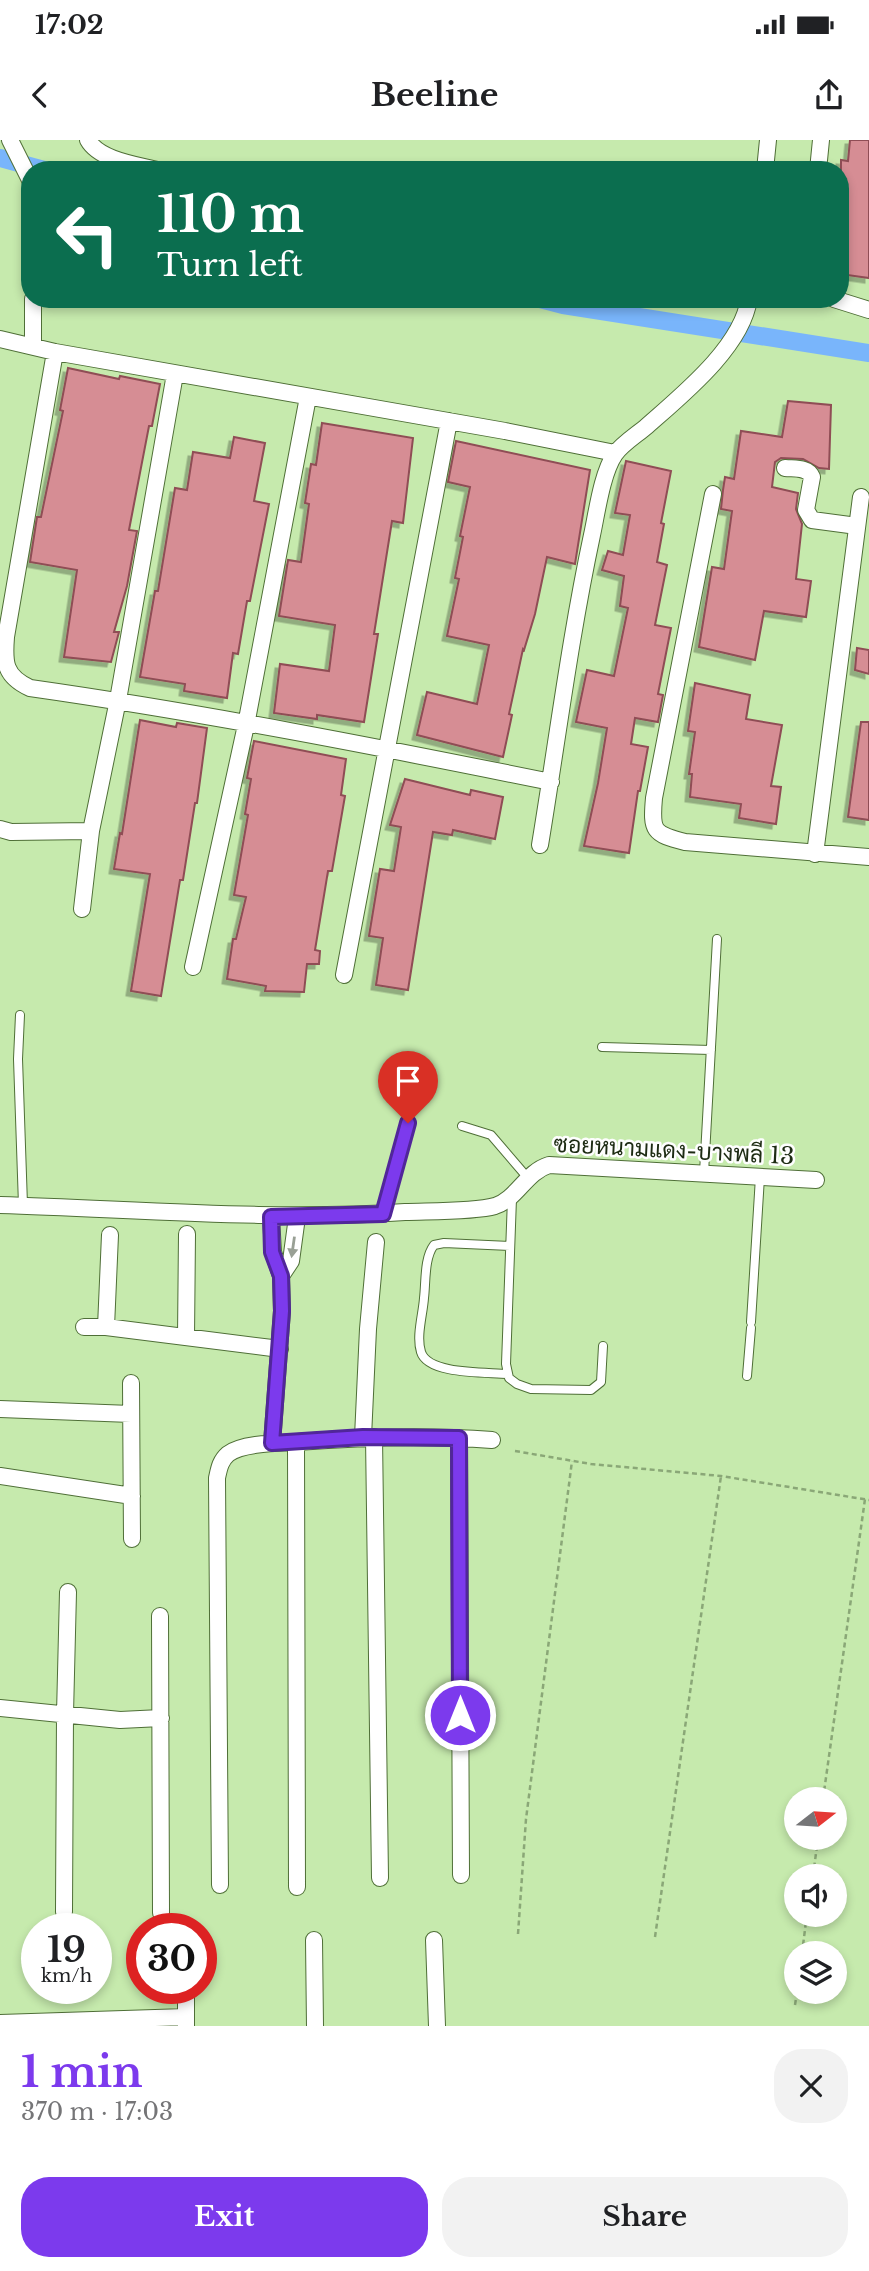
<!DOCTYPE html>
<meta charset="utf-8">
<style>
:root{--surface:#fff;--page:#f2f2f2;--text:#202124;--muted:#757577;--accent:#7c3aed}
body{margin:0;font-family:"Libre Baskerville",Sarabun,serif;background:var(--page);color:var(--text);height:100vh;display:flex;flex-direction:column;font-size:26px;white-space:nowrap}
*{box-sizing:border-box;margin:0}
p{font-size:23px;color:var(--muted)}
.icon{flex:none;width:38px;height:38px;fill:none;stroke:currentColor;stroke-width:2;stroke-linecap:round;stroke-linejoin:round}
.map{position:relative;height:1886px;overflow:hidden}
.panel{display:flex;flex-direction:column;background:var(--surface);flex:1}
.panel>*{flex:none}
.top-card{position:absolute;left:21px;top:21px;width:828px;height:147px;border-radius:28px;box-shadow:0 4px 10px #0003;background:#0b6e4f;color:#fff;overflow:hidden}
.needle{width:46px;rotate:73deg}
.buttons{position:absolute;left:784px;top:1647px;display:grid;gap:14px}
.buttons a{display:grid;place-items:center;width:63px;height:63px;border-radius:50%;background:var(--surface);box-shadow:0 4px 10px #0003;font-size:35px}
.speed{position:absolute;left:21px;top:1773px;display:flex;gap:14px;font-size:35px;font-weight:700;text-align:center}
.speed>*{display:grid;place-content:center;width:91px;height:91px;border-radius:50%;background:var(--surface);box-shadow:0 4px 10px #0003;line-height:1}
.speed small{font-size:18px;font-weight:400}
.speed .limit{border:10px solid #d22;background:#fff;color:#111}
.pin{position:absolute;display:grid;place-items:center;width:60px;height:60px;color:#fff;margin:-72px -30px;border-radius:50% 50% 50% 0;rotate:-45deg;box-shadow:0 0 7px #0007}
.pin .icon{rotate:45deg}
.me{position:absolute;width:77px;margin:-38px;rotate:0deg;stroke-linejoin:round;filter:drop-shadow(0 0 5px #0008)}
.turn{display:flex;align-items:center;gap:24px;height:147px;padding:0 21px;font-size:32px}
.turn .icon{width:91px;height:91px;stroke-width:2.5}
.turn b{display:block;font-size:49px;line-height:60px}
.round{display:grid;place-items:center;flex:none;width:74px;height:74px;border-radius:28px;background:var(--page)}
.summary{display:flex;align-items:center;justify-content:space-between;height:119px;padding:0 21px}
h1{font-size:42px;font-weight:700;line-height:52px;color:var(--accent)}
.button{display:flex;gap:14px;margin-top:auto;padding:14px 21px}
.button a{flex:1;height:80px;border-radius:28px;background:var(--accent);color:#fff;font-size:28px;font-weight:700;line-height:80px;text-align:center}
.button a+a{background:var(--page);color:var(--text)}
.status{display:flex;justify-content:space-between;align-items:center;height:49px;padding:0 35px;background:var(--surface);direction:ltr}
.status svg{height:19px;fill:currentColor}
header{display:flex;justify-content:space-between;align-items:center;height:91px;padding:0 21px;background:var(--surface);font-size:32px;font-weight:700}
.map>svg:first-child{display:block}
</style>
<div class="status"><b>17:02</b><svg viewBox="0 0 49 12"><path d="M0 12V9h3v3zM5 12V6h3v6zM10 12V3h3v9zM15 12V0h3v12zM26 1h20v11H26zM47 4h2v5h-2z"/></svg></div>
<header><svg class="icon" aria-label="back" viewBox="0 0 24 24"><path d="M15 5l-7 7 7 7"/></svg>Beeline<svg class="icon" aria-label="share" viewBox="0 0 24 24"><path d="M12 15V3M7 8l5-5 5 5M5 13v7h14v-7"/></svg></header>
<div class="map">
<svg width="869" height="1886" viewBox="0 0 869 1886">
<defs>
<filter id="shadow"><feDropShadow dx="-4.5" dy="4.5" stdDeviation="0" flood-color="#0004"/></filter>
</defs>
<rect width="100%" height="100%" fill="#c6eaad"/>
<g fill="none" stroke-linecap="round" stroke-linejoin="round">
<path stroke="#79b5fb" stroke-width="18" d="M0 18 44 30
M540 159 563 165 869 213"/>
</g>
<path fill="#d68d94" stroke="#8f4d55" stroke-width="2" filter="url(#shadow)" d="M850 0H869V138L840 134 841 20 848 21Z
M68 228 119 239 120 236 160 244 152 286H149L129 390 137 391 127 446 114 492H119L111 522 64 517 77 430 30 422 37 377H41L63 271 60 270Z
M788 261 831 265 829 329 819 328 803 319 781 318 775 322 772 347 798 353 796 369 802 384 796 439 811 441 806 477 764 471 755 520 699 507 712 427 724 429 732 371 721 369 723 350 725 337 734 339 741 291 782 297Z
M322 283 413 298 403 383 392 381 374 494H378L364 582 317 575V579L274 573 280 524 329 531 335 485 279 476 288 420 301 422 309 364 305 363 311 324 316 325Z
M234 297 265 303 254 361 269 364 250 461H247L238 514 233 513 227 558 184 551 185 544 140 537 155 451H158L175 348 187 350 193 312 230 318Z
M456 301 590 330 575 424 547 417 535 474 524 510 523 509 509 574 512 575 503 617 417 595 427 552 477 564 489 505 447 496 459 439 455 438 463 397 460 396 470 347 448 342Z
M626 321 671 331 661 383 664 384 657 422 667 425 655 485 671 488 658 554 663 555 658 582 635 578 631 604 648 607 640 651H638L629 713 584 706 598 643 607 588 576 582 587 530 614 536 628 468 620 466 624 436 602 430 608 411 623 415 630 375 615 373Z
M857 508 869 510V534L855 530Z
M695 543 750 555 746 579 782 585 771 646 781 647 776 684 739 678 741 664 690 657 692 634H689L695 592 688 591Z
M140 580 176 587 177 583 207 588 197 663H195L183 740H180L161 856 131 851 150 734 114 729 120 693 122 694Z
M861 582H869V680L848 677Z
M254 601 346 619 341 655 345 656 332 731H328L315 810 320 811 319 824H307L304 852 265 851 266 846 227 839 233 799H236L246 757 234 755 248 675 245 674 251 639 247 638Z
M405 639 470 655 471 650 503 657 495 699 453 690 452 695 433 692 408 850 376 845 383 798 369 796 380 729 394 731 401 687 390 685Z"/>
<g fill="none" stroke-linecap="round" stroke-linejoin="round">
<g stroke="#4f6f37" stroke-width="10">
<path id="service" d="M20 875 18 919 23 1065
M602 907 711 910
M462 986 491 995 527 1037
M704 1033 717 799
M512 1058 506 1224 509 1238 517 1244 531 1249 591 1250 601 1242 603 1206
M383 1074 408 983
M751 1182 760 1037
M507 1234C487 1232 428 1235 421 1212 416 1196 423 1174 424 1158 426 1142 424 1118 434 1105L444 1103 510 1106
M747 1236 751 1188"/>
</g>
<g stroke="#4f6f37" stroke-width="18">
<path id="minor" d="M10 0 30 40
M88 0C99 20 137 25 157 30
M765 30 768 0
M818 30 821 0
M33 159V206
M834 159 869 170
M0 199 55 212 505 291 615 313
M55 212 6 497C4 522 4 536 30 548 205 573 378 607 551 642
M785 328C795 329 808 327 812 337L806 370 812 380 857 386
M713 354 654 658C651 691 653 694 685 702L869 717
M0 689 11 692 91 691
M540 705C557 602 570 498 592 395 597 372 602 333 615 314 623 303 638 294 647 286 682 255 742 207 749 159
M815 714 861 357
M82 769 91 691 118 560 175 234
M193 827 246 585 308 257
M344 835 449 281
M0 1065C135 1069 270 1081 405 1072 429 1071 473 1072 495 1066 517 1059 526 1032 549 1025L816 1040
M271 1077 273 1112 281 1136 282 1171 272 1303
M281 1136 291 1121 297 1077
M84 1187H106L280 1209
M106 1187 110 1095
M186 1197 187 1094
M131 1243 132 1399
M0 1269 131 1274
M363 1297 368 1189 376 1102
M374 1297 380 1738
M459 1298 461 1735
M296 1302 297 1747
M0 1336 132 1356
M160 1476 161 1773
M0 1568 120 1580 161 1578
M220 1745 217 1338C219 1329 220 1321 228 1314 242 1303 279 1303 297 1302 362 1297 426 1295 492 1300
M64 1772 65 1574 68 1452
M314 1800 315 1886
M434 1800 437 1886
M186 1848V1886
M0 1883 186 1877"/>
</g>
<path stroke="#8aa777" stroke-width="2.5" stroke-dasharray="5 3.5" stroke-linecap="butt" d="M515 1311 591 1324 721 1336 869 1360
M823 1659 865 1359
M813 1736 818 1698
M518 1794 526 1679 572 1321
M655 1797 721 1336
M802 1813 807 1774
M795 1865 797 1852"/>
<use href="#service" stroke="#fff" stroke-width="8"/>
<use href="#minor" stroke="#fff" stroke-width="16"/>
</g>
<defs><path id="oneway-solid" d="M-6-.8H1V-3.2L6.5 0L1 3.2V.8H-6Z" transform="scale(1.75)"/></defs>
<use fill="#99a095" href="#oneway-solid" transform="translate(293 1107) rotate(98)"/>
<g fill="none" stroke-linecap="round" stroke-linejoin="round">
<g stroke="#51269a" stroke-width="18">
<path id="route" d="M408 983 383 1074 271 1077 272 1112 281 1136 282 1171 272 1303 363 1297 459 1298 460 1575"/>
</g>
<use href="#route" stroke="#7c3aed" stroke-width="12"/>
</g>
<g text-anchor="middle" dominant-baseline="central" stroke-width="5" stroke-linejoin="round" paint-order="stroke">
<g font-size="23" fill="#1d2b13" stroke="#fefefe">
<text transform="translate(674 1010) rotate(3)">ซอยหนามแดง-บางพลี 13</text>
</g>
</g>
</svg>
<div class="buttons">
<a><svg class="needle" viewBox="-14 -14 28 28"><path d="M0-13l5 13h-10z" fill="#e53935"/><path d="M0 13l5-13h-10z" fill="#757577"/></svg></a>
<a><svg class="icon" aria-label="sound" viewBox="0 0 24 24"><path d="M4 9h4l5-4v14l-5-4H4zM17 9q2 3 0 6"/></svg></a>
<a><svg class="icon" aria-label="layers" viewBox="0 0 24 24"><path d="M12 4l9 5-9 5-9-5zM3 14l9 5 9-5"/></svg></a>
</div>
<div class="speed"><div>19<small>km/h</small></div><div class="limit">30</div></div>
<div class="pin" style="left:408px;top:983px;background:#d93025"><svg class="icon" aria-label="arrive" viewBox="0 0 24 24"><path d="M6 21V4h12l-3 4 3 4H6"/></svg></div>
<svg class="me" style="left:460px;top:1575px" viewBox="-20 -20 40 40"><circle r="17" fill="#7c3aed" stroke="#fff" stroke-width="3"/><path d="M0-11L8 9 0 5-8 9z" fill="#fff"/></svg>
<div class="top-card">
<div class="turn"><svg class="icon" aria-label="left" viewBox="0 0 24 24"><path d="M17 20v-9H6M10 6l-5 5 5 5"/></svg><div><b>110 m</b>Turn left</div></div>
</div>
</div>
<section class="panel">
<div class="summary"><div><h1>1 min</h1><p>370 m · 17:03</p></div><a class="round"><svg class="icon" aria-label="close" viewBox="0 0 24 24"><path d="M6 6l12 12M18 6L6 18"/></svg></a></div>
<div class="button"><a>Exit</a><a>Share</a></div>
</section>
